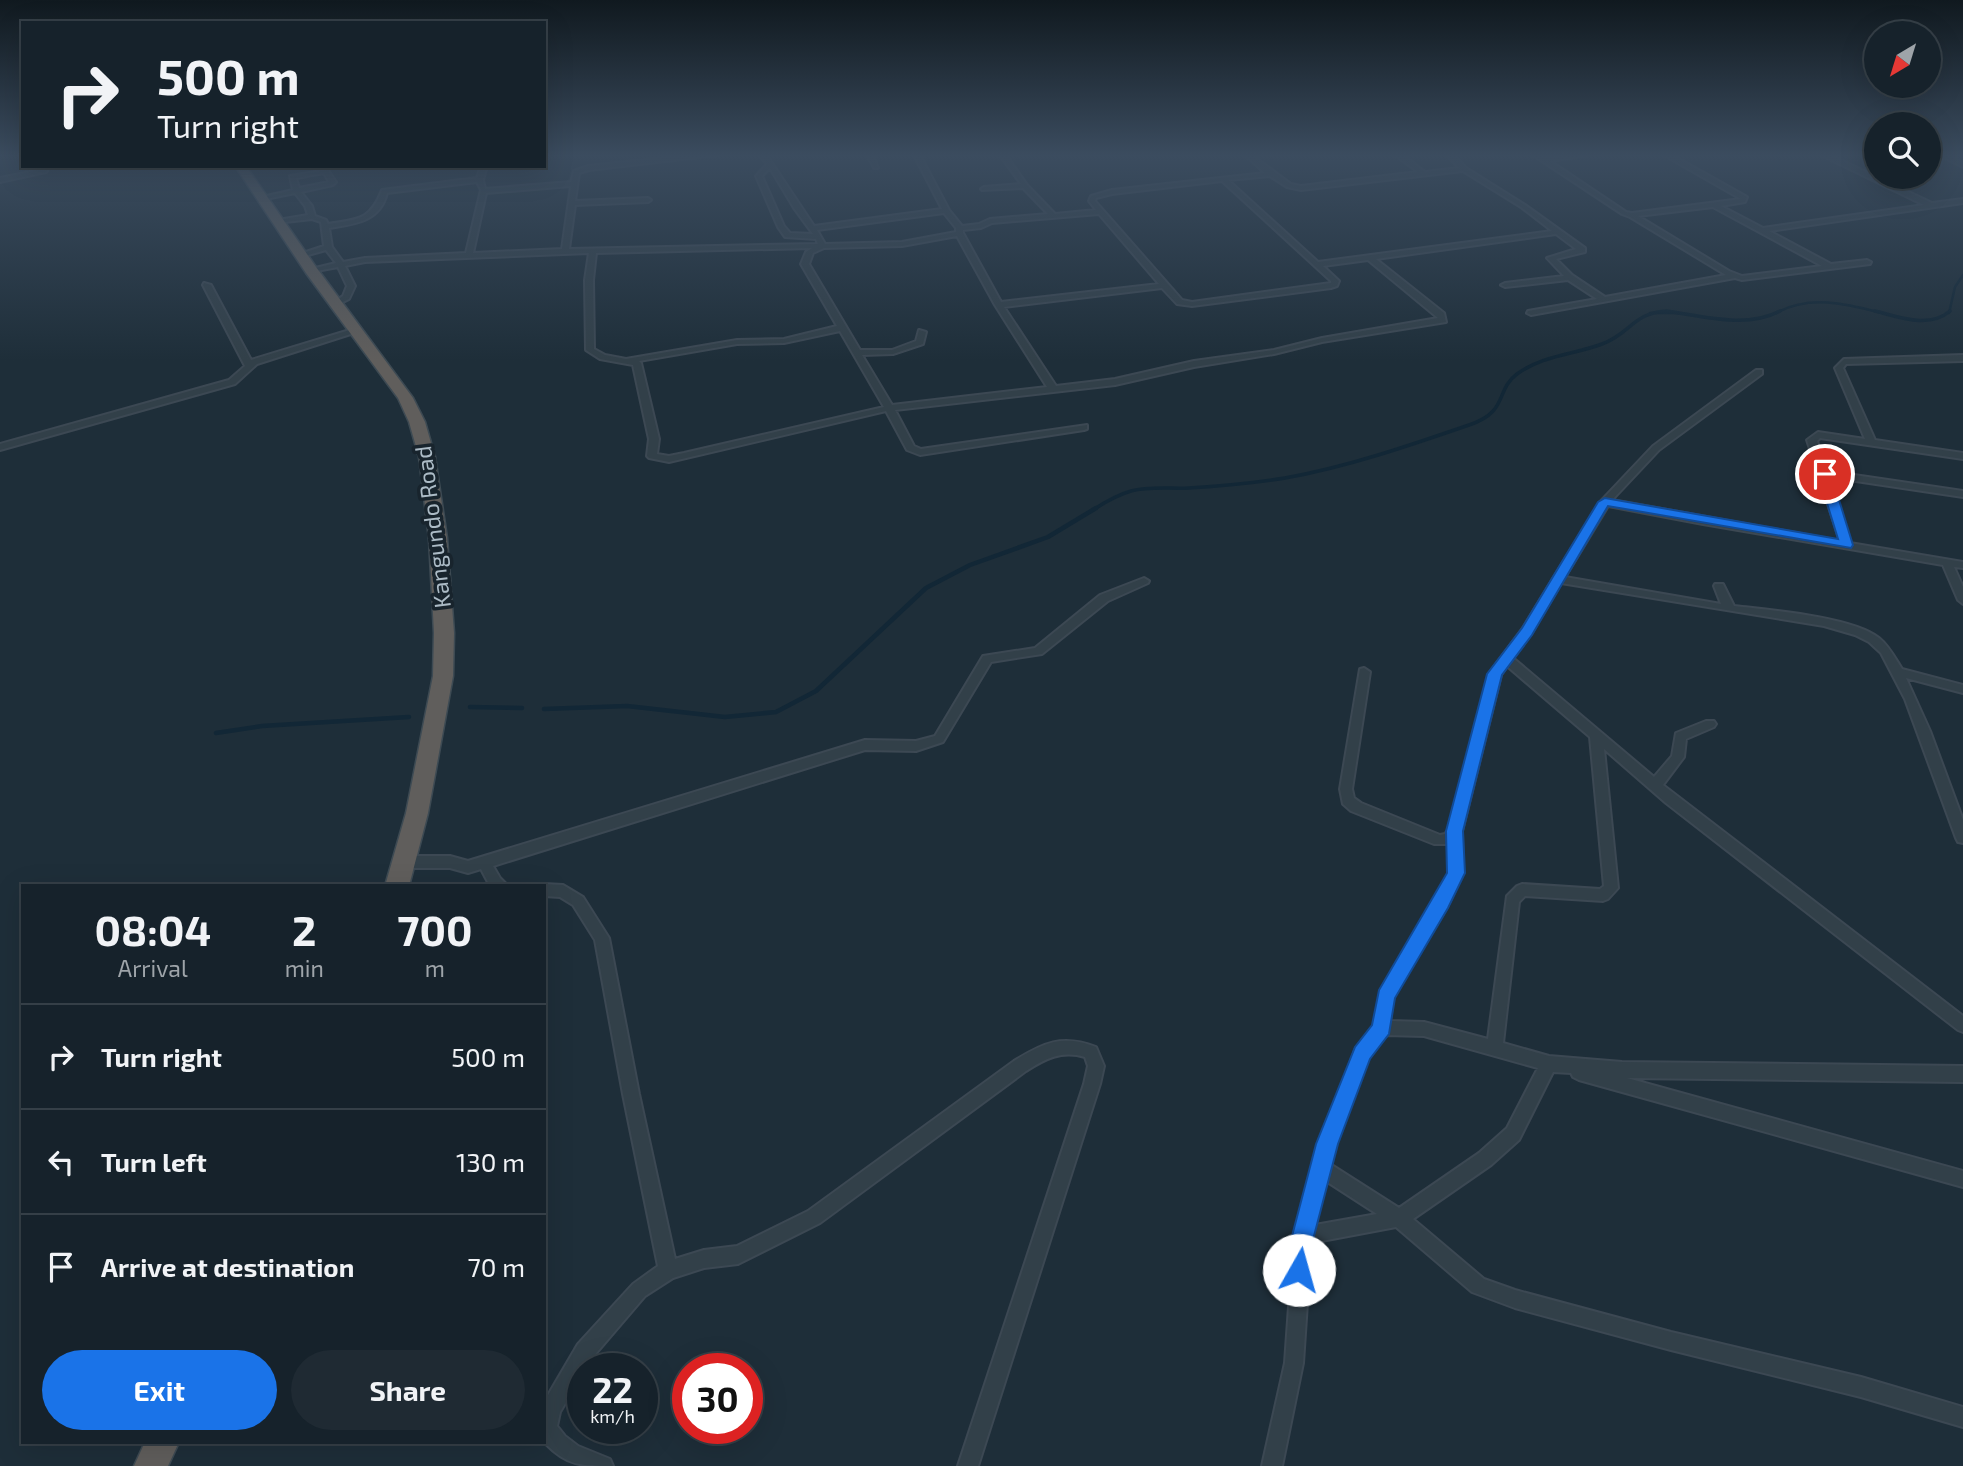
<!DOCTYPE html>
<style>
:root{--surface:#16222b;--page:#1f2a33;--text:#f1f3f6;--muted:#9ea4a9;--line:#353f47;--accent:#1a73e8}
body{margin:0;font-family:"Exo 2",sans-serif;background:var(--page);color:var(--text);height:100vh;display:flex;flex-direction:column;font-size:26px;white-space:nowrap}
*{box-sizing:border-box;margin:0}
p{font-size:23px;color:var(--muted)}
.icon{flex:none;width:38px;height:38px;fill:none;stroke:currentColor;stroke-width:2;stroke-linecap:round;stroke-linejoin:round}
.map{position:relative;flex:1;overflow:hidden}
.details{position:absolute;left:21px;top:884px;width:525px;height:560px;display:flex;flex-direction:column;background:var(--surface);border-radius:0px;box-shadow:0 7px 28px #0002,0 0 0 2px var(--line)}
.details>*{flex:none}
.top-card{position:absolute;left:21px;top:21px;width:525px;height:147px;border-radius:0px;box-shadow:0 7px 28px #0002,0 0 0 2px var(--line);background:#16222b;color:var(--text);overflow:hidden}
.needle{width:46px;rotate:218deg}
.controls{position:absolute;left:1864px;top:21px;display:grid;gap:14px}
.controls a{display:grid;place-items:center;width:77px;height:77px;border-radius:50%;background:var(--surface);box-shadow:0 7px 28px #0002,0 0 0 2px var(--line);font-size:35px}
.speed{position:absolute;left:567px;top:1353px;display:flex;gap:14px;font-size:35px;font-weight:700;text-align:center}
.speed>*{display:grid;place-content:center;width:91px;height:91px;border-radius:50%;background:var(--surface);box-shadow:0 7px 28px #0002,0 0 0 2px var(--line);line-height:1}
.speed small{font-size:18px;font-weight:400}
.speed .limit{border:10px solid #d22;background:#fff;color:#111}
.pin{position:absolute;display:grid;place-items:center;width:60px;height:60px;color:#fff;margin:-30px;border:4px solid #fff;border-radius:50%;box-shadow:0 2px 7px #0007}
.me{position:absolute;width:77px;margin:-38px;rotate:7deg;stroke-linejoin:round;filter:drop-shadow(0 0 5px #0008)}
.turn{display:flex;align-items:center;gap:24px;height:147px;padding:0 21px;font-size:32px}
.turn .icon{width:91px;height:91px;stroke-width:2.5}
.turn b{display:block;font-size:49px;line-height:60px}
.eta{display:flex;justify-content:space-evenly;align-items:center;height:119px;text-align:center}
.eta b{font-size:42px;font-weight:700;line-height:49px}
.action{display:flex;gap:14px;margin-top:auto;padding:14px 21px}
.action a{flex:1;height:80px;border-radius:42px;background:var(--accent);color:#fff;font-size:28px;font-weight:700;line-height:80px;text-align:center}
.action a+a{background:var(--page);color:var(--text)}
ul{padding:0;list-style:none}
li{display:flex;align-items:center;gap:21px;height:105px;padding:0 21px;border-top:2px solid var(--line)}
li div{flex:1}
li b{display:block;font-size:26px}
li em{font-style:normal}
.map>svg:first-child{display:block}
</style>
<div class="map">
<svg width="1963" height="1466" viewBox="0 0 1963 1466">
<rect width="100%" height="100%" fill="#1e2e39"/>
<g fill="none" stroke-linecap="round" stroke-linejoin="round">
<path stroke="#122736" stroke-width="2.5" d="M1650 313H1679
M1776 313C1810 294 1847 304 1882 313
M1949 313 1955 287 1963 275"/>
<path stroke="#122736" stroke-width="3.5" d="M1666 311C1702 316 1746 329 1780 311
M1875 311C1899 317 1929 329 1950 311
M1093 510C1105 502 1117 495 1131 491 1150 486 1170 489 1189 488 1221 486 1253 483 1285 478 1347 467 1408 446 1469 425 1509 412 1495 390 1517 374 1543 355 1573 355 1602 344 1630 334 1633 313 1666 311"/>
<path stroke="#122736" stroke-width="4.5" d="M470 707 522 708
M544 709 627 706 725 717 776 712 816 691 926 588 970 565 1048 537 1096 508
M216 733 262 726 409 717"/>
<g stroke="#3c4853" stroke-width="4">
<path id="minor" d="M692 155H717L589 170 579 173 575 201 648 198 651 200 648 202 575 205 569 249 818 244 816 239 785 237 778 227 756 176 767 164 760 155H767L770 160 814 226 942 209 914 155H920L949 210 962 226 979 224 990 219 1048 214 1023 188 982 190 981 189 984 187 1021 184 1000 155H1006L1027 185 1055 214 1096 210 1089 201 1091 196 1112 190 1265 173 1245 155H1252L1291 184 1301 186 1418 172 1395 155H1403L1425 172 1459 168 1447 155H1454L1466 168 1525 205 1585 248V252L1556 259 1572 275 1605 297 1726 275 1630 217 1622 214 1533 155H1541L1545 158 1588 155 1550 161 1626 212 1632 213 1741 199 1664 155H1672L1747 197 1745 202 1721 206 1763 228 1924 205 1821 155H1830L1932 203 1963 199V203L1769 231 1831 264 1867 260 1871 262 1870 264 1742 280 1735 278 1531 315 1527 313 1528 311 1597 299 1568 280 1505 287 1501 285 1505 283 1564 276 1547 258 1576 249 1556 234 1376 259 1444 313 1446 322 1322 342 1274 354 1194 367 1115 385 895 410 914 446 921 449 1087 425V429L1084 430 920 455 907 450 886 411 669 462 649 458 647 456 649 439 633 365 600 359 586 350 585 280 589 253 365 262 345 266 355 286 349 299 335 306 331 304 343 296 347 286 338 267 311 272 307 270 336 263 326 250 301 257 297 255 324 246 321 222 312 219 276 223V221L278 220 308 215 305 206 295 193 261 200 258 198 293 190 290 176 328 170 336 182 333 185 301 192 312 206 315 216 326 220 328 224C358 219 370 221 382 190L477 178 481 166H487L483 180 485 189 571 182 574 171 588 166ZM770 168 794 208 813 234 790 233 784 226 762 176ZM1463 171 1521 207 1552 231 1318 262 1228 180 1270 176 1287 187 1301 190ZM324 173 329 182 299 188 296 178ZM1222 181 1331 281V283L1192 302 1182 300 1095 201 1096 198 1112 194ZM477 182 481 190 466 253 365 258 343 262 332 247 329 228C354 224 380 222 387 193ZM571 186 562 249 473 253 486 193ZM1713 207 1822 266 1742 276 1729 271 1638 216ZM944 213 956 228V232L902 242 825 244 817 230ZM1099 214 1159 284 1001 302 963 233V230L981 228 992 223ZM957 236 995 305 1047 387 892 405 862 355 893 354 923 344 926 332 919 330 916 341 892 350H860L809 264 813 253 824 248 902 246ZM812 248 806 252 801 264 837 326 784 339 737 340 626 359 605 355 594 349 593 280 596 253ZM1368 260 1438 318 1322 338 1274 350 1194 361 1115 379 1056 386 1004 307 1162 288 1177 304 1192 306 1331 288 1337 286 1339 281 1323 266ZM840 331 884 407 684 453 669 456 657 454 659 439 641 363 639 361 737 344 784 343Z
M867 155H873L878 168H874Z
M1939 155H1948L1963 163V167Z
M44 169 47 171 46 172 0 182V178Z
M204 283 211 285 251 360 353 329 360 331 257 364 235 384 0 450V444L229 380 245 366 203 285Z
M1963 355V361L1846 364 1843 368 1875 440 1963 453V459L1820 438 1817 441 1827 471 1963 491V497L1829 477 1850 543 1963 562V568L1954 567 1963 587V604L1958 600 1943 565 1703 524 1608 506 1565 577 1721 604 1714 586 1715 584H1723L1734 606C1769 610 1853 617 1879 638 1889 646 1895 658 1902 669L1963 685V693L1906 678 1930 731 1963 820V843L1958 842 1956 838 1905 699 1881 653 1869 642 1855 635 1824 626 1561 583 1531 634 1513 658 1654 777 1672 756 1676 733 1706 721H1714L1716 724 1714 727 1686 739 1684 757 1663 785 1963 1016V1032L1958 1030 1666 803 1604 749 1618 888 1608 899 1603 901 1525 896 1519 902 1503 1043 1549 1056 1622 1062 1963 1066V1082L1627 1078 1963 1171V1187L1579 1080 1573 1077 1571 1073 1553 1072 1519 1140 1491 1165 1413 1219 1484 1279 1515 1290 1671 1332 1861 1377 1963 1407V1427L1861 1397 1671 1350 1515 1308 1472 1292 1396 1227 1311 1243 1303 1363 1282 1466H1262L1285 1363 1294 1236 1319 1144 1356 1048 1375 1025 1381 991 1437 899 1449 873V844H1434L1351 811 1343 804 1340 789 1360 669 1364 668 1370 672 1352 789 1354 798 1361 803 1440 835 1445 834 1449 829 1489 674 1523 628 1600 502 1653 446 1756 370H1762V374L1659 450 1612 500 1840 541 1807 440 1818 432 1865 439 1835 368 1844 359ZM1507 666 1590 737 1604 886 1600 889 1522 884 1517 886 1507 896 1488 1039 1424 1022 1390 1021 1393 997 1447 907 1463 873 1462 831 1501 675ZM1386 1035 1424 1036 1538 1068 1507 1128 1479 1153 1399 1208 1330 1164 1335 1144 1368 1057ZM1326 1181 1377 1214 1315 1225Z
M1144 578 1149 581 1148 583 1108 601 1042 654 991 662 943 742 916 751 865 750 493 866 500 878 508 886H490L481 869 468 873 450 868H405L400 866 398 862 400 858 405 856H450L468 861 865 740 916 741 935 736 983 656 1035 648 1100 595Z
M544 884 563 885 583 897 609 938 639 1094 675 1259 704 1250 737 1246 808 1211 1014 1061C1043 1043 1062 1034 1096 1047L1104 1066 1100 1084 978 1466H958L1084 1084 1088 1066 1085 1057C1061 1050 1045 1059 1026 1071L820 1223 738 1264 704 1268 673 1278 645 1296 592 1358 585 1368H583V1373L560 1412 557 1426 565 1436 578 1446 610 1459 613 1466C582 1466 567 1466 545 1443L544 1402 578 1344 633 1284 658 1266 623 1094 595 940 573 905 560 897 544 896V886H540Z"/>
</g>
<g stroke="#3d4a53" stroke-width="3">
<path id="trunk" d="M235 166H246L316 267 413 398 425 422 435 457 447 538 454 633 453 676 428 813 409 886H385L406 813 433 676 434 633 429 538 419 457 409 422 398 398 306 273Z
M145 1442H179L168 1466H134Z"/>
</g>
<use href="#minor" fill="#324049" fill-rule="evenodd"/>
<use href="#trunk" fill="#605e5c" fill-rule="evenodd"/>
</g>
<linearGradient id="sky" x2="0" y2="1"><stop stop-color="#10191f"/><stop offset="0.43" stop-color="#3b4c5f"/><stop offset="1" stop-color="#3b4c5f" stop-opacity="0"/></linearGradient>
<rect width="1963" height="361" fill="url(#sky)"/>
<path fill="#1a73e8" stroke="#114b97" stroke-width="2" d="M1825 470 1831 474 1853 545 1851 548 1608 506 1532 635 1502 675 1463 831 1465 873 1448 908 1395 998 1389 1034 1370 1059 1338 1144 1314 1236 1307 1278 1299 1282 1291 1278 1287 1270 1292 1236 1316 1144 1355 1047 1372 1025 1379 990 1447 873 1446 831 1487 674 1522 628 1598 502 1605 498 1838 539 1818 474Z"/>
<g text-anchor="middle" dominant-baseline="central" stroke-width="7" stroke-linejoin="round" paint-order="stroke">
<g font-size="23" fill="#acbbc6" stroke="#18242d">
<text transform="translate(432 527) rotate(-97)">Kangundo Road</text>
</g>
</g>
</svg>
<div class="controls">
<a><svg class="needle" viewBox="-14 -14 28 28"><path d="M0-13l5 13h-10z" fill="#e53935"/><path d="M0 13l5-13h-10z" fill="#9ea4a9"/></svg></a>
<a><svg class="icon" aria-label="search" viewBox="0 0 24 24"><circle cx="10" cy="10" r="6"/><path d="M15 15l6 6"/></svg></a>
</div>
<div class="speed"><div>22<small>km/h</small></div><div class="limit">30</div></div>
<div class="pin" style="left:1825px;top:474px;background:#d93025"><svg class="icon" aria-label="arrive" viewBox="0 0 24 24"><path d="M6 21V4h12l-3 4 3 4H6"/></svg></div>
<svg class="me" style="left:1299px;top:1270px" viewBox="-20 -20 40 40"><circle r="19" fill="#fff"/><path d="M0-13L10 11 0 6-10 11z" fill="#1a73e8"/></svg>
<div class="top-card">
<div class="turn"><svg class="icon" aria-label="right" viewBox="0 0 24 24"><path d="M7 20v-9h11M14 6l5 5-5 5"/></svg><div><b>500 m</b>Turn right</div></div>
</div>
<section class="details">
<div class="eta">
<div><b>08:04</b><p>Arrival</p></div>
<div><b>2</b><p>min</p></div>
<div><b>700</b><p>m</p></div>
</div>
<ul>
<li><svg class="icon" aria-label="right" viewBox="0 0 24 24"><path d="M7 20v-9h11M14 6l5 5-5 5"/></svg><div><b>Turn right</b></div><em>500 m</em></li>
<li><svg class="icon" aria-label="left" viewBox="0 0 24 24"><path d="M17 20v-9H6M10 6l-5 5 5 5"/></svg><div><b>Turn left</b></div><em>130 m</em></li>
<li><svg class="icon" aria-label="arrive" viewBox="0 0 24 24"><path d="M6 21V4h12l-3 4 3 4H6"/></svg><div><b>Arrive at destination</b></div><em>70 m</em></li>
</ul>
<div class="action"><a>Exit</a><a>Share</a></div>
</section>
</div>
